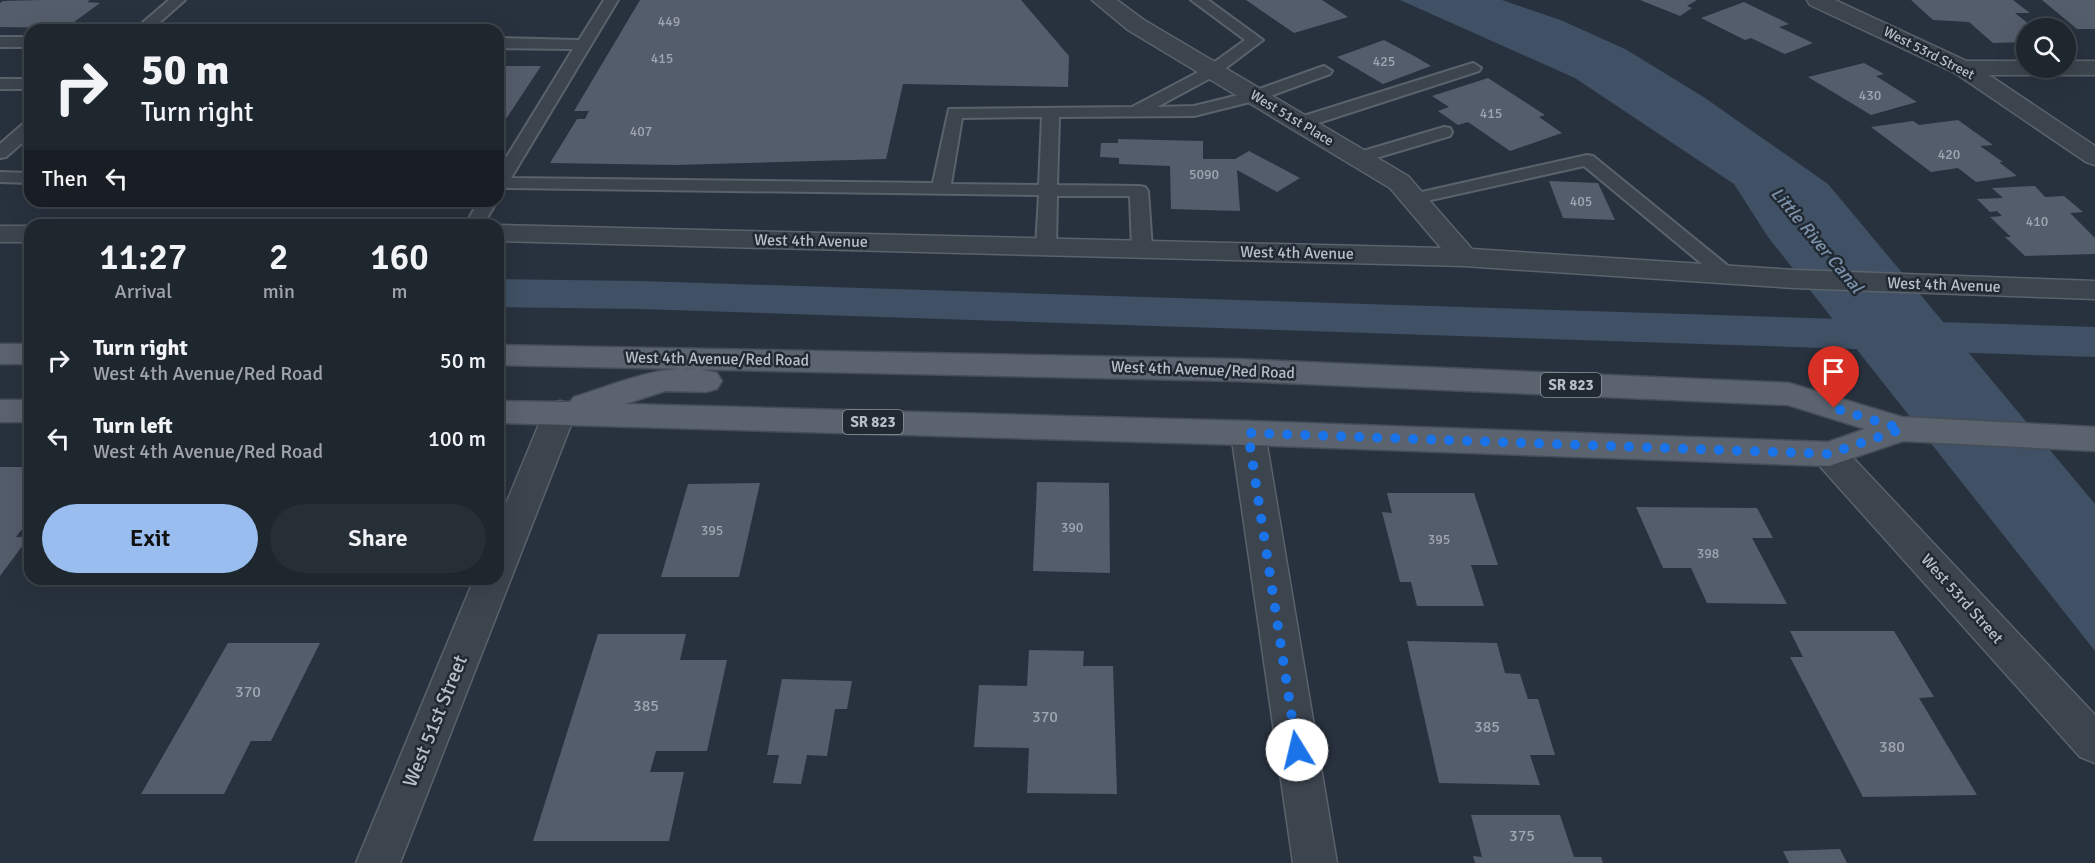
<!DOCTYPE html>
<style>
:root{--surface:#1e262e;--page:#262e36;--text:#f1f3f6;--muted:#a1a5aa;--line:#3c434a;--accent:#98bdee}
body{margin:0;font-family:Signika,sans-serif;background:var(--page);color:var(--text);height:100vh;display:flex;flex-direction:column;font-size:22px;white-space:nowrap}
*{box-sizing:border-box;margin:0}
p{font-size:20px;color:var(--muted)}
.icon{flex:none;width:33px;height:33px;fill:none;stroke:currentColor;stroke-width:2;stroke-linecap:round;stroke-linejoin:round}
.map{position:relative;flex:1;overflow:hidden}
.drawer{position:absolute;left:24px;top:219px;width:480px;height:366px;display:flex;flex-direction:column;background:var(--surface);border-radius:18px;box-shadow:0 6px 24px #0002,0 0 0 2px var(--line)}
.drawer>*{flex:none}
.banner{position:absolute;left:24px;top:24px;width:480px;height:183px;border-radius:18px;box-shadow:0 6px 24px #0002,0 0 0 2px var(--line);background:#1e262e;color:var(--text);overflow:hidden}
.buttons{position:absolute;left:2016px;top:18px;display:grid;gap:12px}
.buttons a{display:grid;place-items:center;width:60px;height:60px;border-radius:50%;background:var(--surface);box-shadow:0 6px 24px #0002,0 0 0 2px var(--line);font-size:30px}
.pin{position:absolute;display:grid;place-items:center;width:51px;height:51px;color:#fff;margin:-62px -26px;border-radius:50% 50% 50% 0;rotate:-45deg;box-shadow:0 0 6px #0007}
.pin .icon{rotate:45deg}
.me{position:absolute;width:66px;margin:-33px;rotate:351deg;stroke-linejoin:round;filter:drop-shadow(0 0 4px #0008)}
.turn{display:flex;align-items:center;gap:21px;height:126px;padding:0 18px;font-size:27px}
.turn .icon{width:78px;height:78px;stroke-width:2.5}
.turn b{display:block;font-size:42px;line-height:51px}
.then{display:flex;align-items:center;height:57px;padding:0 18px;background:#0003;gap:12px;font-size:22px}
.eta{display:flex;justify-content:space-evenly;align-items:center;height:102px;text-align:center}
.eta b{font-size:36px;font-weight:600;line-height:42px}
.button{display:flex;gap:12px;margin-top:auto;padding:12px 18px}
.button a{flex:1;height:69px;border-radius:36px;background:var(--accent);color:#111;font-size:24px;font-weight:600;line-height:69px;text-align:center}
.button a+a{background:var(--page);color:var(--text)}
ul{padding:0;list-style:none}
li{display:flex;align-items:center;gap:18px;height:78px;padding:0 18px}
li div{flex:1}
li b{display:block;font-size:22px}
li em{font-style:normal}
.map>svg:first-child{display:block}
</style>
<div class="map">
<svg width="2095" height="863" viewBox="0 0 2095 863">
<rect width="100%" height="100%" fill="#28323e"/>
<path fill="#405165" d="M1400 0H1502L1563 21 1627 50 1705 98 1828 184 2095 504V651L1768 237 1734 184 1575 78Z"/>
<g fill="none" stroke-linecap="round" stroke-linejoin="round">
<path fill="#405165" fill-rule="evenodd" d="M498 279 640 281 2095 327V357L640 309 498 307Z"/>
</g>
<path fill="#545d6b" d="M40 0H90L87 2 100 3 66 28 0 27V3L3 1Z
M640 0H1021L1069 56 1068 87 903 84 886 159 675 165 550 163 577 119H585L589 111H574Z
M1246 0H1322L1348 17 1294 33Z
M1640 0H1697L1687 6 1692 8 1680 16Z
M1911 0H2013L2030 13H2015L2034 28 2023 30 2026 33V42L1993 43 1969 22 1933 20Z
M2042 0H2095V29H2077Z
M1744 2 1789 24 1779 27 1813 43 1785 54 1751 38 1745 40 1701 18Z
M1384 40 1416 57 1431 66 1383 84 1337 57Z
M1864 63 1884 74 1876 76 1917 102 1871 115 1808 77Z
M498 66H541L498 131Z
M1488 78 1545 115 1539 117 1562 133 1510 151 1468 122 1458 125 1438 111 1449 107 1432 96Z
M1958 120 1993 145 1980 146 2003 162H1999L2017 176 1976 182 1958 168 1931 172 1871 127 1913 121 1919 125Z
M1118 139 1203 141V159H1235L1249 151 1300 178 1277 192 1237 170 1240 211 1171 209 1170 166 1119 164V158L1100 157 1101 143H1118Z
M1549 181 1598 183 1615 220 1563 218Z
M2035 186 2045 197 2064 196 2083 212 2070 213 2095 238V254L2025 256 2005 237H2011L1990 217 2002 216 1997 211 1990 212 1977 199 2003 198 1992 188Z
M0 467H30V519L16 537H29L0 576Z
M1037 482 1109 483 1110 573 1033 571Z
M760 483 739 577H661L688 484Z
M1387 493H1474L1498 565H1471L1484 606H1417L1411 582H1400L1382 512 1392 513Z
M1636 507 1757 508 1773 538H1752L1787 604 1707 603 1691 568H1663Z
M1790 631H1894L1934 697 1919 698 1977 795 1863 797 1790 657H1803Z
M598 634H686L680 660H727L707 751H656L650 772H684L669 841H533Z
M1407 641 1497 643 1505 673 1520 674 1528 699H1538L1555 755H1530L1540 785 1439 783Z
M228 643H320L271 741H251L224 794H141Z
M1029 650 1084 651 1083 666H1113L1117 794 1027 793 1029 748 974 747 979 685 1027 686Z
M782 679 852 681 847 709H835L827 756 807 755 801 784 773 783 779 755H767Z
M1471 815H1560L1574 857H1601L1603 863H1475L1473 856 1482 857Z
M1840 849 1847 863H1789L1783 851Z"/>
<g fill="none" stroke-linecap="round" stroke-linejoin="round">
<g stroke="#5a626b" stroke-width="4">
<path id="service" d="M169 0H185L151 30H134Z
M604 0H618L511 178 933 183 949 109 1132 107 1206 68 1245 40 1191 0H1208L1263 40 1218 74 1157 107 1194 106 1251 92 1318 68 1324 66 1332 71 1330 74 1262 99 1194 116 1059 117 1057 185 1139 186 1145 187 1148 191 1152 249 1149 253H1135L1132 249 1130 196H1057L1056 247 1053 251H1039L1036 247 1039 195 505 188 498 190V171L573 49 498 48V38L579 40ZM1042 117 1039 185 951 184 962 118Z
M0 37H30V47H0Z
M1473 63 1481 68 1479 71 1306 127 1300 128 1292 123 1294 119Z
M0 79H30V89H0Z
M30 122V136L6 157 0 158V144L24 123Z
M1444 127 1450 128 1452 132 1450 136 1359 163 1353 162 1350 158 1353 154Z
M1587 155 1593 156 1733 270 1736 274 1733 278H1719L1584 166 1413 204 1407 203 1404 199 1407 195 1413 194Z
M0 172 30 173V183L0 182Z
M479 201H497L483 225H465Z"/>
</g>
<g stroke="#5a626b" stroke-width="3">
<path id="minor" d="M1092 0H1117L1144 20 1408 176 1472 249 1794 270 2095 281V299L1794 288 1464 266 498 241V225L1441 248 1390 188 1128 30Z
M1963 61H2026V68H2066V61H2095V75H1963L1955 73 1951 68 1955 63Z
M0 226H30V242H0Z
M560 401 571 404 576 412 400 863H356L474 579H498V523L544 412 549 404Z
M1248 421 1260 425 1265 433 1337 863H1293L1231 433 1236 425Z
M1829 442 1841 445 2095 715V763L2080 757 1817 463 1812 454 1817 445Z"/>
</g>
<g stroke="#5a626b" stroke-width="3">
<path id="tertiary" d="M1807 0H1835L1971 63 2095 146V165L2086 162 1955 73 1810 5Z"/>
</g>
<g stroke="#454d57" stroke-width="3">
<path id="primary" d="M0 344H30V364H0Z
M498 345 1236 359 1789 383 1902 417 2095 427V451L1903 441 1829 466 1248 445 498 423V401L570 402 574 397C620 383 669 359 717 373L722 381 717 389 706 392 665 391 625 404 1248 421 1828 442 1865 429 1788 405 1236 381 498 365Z
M0 400H30V422H0Z"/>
</g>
<use href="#service" fill="#3c444e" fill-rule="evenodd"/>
<use href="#minor" fill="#3c444e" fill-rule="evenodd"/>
<use href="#tertiary" fill="#3c444e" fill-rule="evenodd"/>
<use href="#primary" fill="#5a636e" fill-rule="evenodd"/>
</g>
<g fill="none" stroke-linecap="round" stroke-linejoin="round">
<path stroke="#1a73e8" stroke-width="10" stroke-dasharray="0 18" d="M1297 750 1248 433 1829 454 1902 429 1834 408"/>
</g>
<g text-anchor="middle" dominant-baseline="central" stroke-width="5" stroke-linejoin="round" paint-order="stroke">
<g font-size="14" fill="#9fa6b1">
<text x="669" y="21">449</text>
<text x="662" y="58">415</text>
<text x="1384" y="61">425</text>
<text x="1870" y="95">430</text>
<text x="1491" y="113">415</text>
<text x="641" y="131">407</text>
<text x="1949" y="154">420</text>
<text x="1204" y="174">5090</text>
<text x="1581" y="201">405</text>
<text x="2037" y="221">410</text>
<text x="1072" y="527">390</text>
<text x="712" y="530">395</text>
<text x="1439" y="539">395</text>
<text x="1708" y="553">398</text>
</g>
<g font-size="14" fill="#b8bfc8" stroke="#212933">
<text transform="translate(1929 53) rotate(27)">West 53rd Street</text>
<text transform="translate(1292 118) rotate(31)">West 51st Place</text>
</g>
<g fill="#212933" stroke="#8b929b" stroke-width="1.5">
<rect x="1541" y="373" width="60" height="24" rx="4.5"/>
<rect x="843" y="410" width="60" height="24" rx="4.5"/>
</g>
<g font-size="15" font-weight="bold" fill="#b8bfc8">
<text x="1571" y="385">SR 823</text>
<text x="873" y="422">SR 823</text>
</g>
<g font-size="16" fill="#b8bfc8" stroke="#212933">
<text transform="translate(811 241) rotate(1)">West 4th Avenue</text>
<text transform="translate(1297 253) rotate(1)">West 4th Avenue</text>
<text transform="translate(1944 285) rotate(2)">West 4th Avenue</text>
<text transform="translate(717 359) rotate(1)">West 4th Avenue/Red Road</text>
<text transform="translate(1203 370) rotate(2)">West 4th Avenue/Red Road</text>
<text transform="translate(1962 599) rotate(48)">West 53rd Street</text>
</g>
<g font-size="16" fill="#9fa6b1">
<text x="248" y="692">370</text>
<text x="646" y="706">385</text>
<text x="1045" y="717">370</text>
<text x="1487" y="727">385</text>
<text x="1892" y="747">380</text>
<text x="1522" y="836">375</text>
</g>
<g font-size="18" font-style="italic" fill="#7c91a9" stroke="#212933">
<text transform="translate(1817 240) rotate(50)">Little River Canal</text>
</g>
<g font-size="20" fill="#b8bfc8" stroke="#212933">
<text transform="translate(435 721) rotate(-68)">West 51st Street</text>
</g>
</g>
</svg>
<div class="buttons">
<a><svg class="icon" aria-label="search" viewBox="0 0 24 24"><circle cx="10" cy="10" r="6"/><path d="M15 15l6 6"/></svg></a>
</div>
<div class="pin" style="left:1834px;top:408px;background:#d93025"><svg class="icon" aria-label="arrive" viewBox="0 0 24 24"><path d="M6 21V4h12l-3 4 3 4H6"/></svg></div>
<svg class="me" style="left:1297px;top:750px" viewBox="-20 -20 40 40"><circle r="19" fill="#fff"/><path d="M0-13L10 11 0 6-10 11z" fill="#1a73e8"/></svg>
<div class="banner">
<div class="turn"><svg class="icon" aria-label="right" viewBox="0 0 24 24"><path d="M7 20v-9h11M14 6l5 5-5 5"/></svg><div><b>50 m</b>Turn right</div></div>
<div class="then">Then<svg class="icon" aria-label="left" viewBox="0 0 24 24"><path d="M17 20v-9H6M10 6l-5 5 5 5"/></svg></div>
</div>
<section class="drawer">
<div class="eta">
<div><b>11:27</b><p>Arrival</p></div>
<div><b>2</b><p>min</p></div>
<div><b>160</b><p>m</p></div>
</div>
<ul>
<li><svg class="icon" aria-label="right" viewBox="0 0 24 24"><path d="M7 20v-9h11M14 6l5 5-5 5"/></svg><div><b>Turn right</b><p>West 4th Avenue/Red Road</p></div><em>50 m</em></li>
<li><svg class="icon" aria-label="left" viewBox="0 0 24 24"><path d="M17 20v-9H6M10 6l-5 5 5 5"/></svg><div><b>Turn left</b><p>West 4th Avenue/Red Road</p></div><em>100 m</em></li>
</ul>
<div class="button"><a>Exit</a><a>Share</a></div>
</section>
</div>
